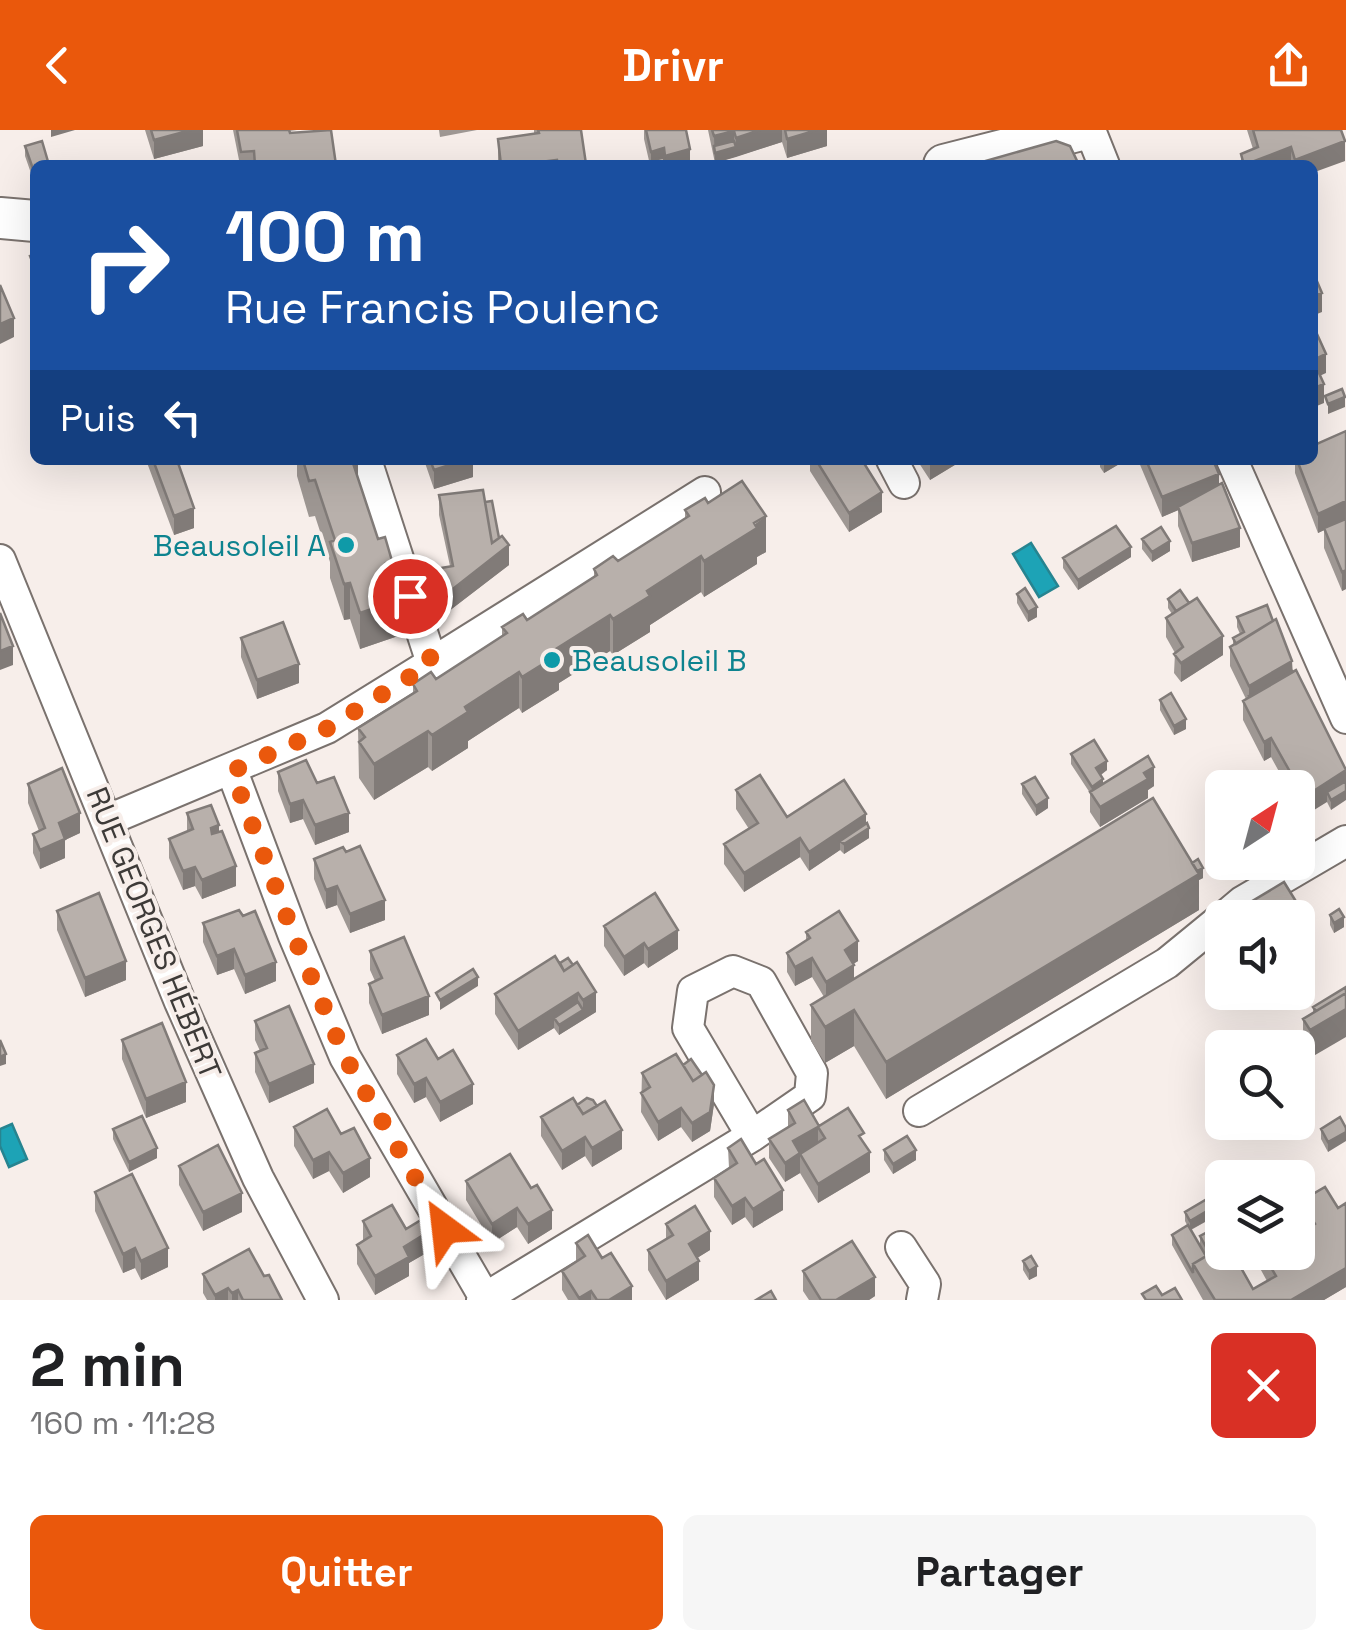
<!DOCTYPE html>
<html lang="fr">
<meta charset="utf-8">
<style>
:root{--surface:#fff;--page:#f6f6f6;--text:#202124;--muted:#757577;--accent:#ea580c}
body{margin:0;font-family:"Space Grotesk",sans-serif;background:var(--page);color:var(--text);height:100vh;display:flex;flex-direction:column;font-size:38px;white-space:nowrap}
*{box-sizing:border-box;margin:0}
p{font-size:32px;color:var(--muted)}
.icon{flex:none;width:55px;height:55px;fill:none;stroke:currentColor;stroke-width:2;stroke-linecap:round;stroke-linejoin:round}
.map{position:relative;height:1170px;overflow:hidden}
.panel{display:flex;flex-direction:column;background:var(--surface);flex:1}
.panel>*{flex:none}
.hud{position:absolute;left:30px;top:30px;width:1288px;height:305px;border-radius:15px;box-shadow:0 10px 40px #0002;background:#1a4fa0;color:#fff;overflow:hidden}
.needle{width:65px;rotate:36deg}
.fabs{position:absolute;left:1205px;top:640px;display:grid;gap:20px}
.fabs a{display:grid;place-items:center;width:110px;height:110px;border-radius:15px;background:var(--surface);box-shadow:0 10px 40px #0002;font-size:50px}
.pin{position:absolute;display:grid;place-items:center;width:85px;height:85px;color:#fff;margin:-42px;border:5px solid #fff;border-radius:50%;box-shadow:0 2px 10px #0007}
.me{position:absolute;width:110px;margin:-55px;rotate:330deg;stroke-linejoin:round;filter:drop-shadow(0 0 8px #0008)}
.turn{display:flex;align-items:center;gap:35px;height:210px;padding:0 30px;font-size:45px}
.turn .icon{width:130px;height:130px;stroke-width:2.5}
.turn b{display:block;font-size:70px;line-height:85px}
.then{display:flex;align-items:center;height:95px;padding:0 30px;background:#0003;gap:20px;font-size:38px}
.round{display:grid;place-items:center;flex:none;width:105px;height:105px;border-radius:15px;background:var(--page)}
.head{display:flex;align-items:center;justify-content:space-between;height:170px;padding:0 30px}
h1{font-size:60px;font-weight:600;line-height:75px}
.cta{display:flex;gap:20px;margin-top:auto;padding:20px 30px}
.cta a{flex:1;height:115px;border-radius:15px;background:var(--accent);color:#fff;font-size:40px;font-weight:600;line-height:115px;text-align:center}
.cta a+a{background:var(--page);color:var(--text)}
header{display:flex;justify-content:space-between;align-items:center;height:130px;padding:0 30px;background:var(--accent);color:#fff;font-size:45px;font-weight:600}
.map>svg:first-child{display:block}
</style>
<header><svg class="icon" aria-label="back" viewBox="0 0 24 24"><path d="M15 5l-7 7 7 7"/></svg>Drivr<svg class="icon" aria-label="share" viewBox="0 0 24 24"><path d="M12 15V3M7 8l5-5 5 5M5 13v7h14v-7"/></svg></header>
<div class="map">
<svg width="1346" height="1170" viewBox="0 0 1346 1170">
<rect width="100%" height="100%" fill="#f7eeea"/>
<path fill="#1da3b6" stroke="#278490" stroke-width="2.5" d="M1031 413 1058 456 1039 467 1013 424Z
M12 994 27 1029 9 1037 0 1016V999Z"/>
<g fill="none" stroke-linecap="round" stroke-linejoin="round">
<g stroke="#7a726e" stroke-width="34">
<path id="street" d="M1090 0 1104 35
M892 330 904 353
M1232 330 1346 588
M0 430 180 872 258 1048 323 1170
M432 533 705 362
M232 641 294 806 345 927 485 1168
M108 690 327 598 432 533 366 330
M1223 788 1242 772 1346 711
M919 981 1167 833 1222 788
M901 1117 925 1154 922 1170
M482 1170 752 1006 810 966 812 943 761 852 733 841 693 861 688 898 752 1006"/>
</g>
<g stroke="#7a726e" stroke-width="44">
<path id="secondary" d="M944 35 1081 0
M0 88 35 91"/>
</g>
<use href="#street" stroke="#fff" stroke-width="30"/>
<use href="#secondary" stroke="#fff" stroke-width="40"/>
</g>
<path fill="#9e9793" d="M145 0H203V16L154 29Z
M233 0H297L290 1 336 35H240Z
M439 0H477L440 7Z
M534 0H581L586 35H498V9L534 3Z
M644 0H686L690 35H650L644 9Z
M708 0H827V16L787 28 782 12 715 33Z
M1247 0H1341L1345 31 1312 35H1241V24L1253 19Z
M25 16 35 35V48L33 49 25 26Z
M35 124V158L30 145V126Z
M1346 301V459L1342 461 1324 418V400L1318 403 1295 343V330H1312Z
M146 330H177L194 398 174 405Z
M297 330H358V349L392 452 398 506 360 519 350 489 344 490 330 448V432L315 386 309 387 297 346Z
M424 330H473V347L434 359Z
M810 330H862L882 382 849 402 810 341Z
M917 330H963L930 350Z
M1100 330H1121V333L1104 343 1100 337Z
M1138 330H1213L1219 355 1240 417 1192 432 1178 396V380L1162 387Z
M439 365 485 372 509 435 449 481 441 457V438L450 436 439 385Z
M708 373 766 422 757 427V434L704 467 701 462 650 495V502L613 525 610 521 559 553V560L522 583 519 578 468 611V618L432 641 428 637 374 670 359 648 358 598 413 564V554L436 549 502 506V497L527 490 594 447V439L618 431 685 388V380Z
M1142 409 1170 421 1152 432 1142 419Z
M1131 427 1078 460 1063 438V428Z
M1017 464 1037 487 1028 492 1017 473Z
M1168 469 1223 525 1181 552 1174 543 1175 523 1166 507V488L1172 484 1168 478Z
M1237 487 1292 531 1293 542 1346 640 1331 680 1327 672 1298 658H1288L1271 627 1264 631 1243 590V571L1246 569 1230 536V517L1233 516V508L1240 504 1237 497Z
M241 508 299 553 257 569 241 527Z
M1160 570 1186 599 1174 605 1160 580Z
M1071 624 1107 640 1101 645 1103 654 1154 656 1148 660V668L1100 697 1090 682V663L1071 634Z
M278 642 317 653 349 702 315 715 303 689 290 693 278 661Z
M28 654 80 703 65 710V728L40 739 33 723V704L39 701 28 673Z
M1022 654 1048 678 1036 686 1022 664Z
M736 660 787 687 866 693 869 708 844 724 840 720 809 741 800 727 744 762 724 734V714L749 699 736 679Z
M187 683 219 701 236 756 202 769 195 756 183 760 169 728V709L187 702Z
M346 722 385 790 350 803 337 775 326 779 314 749V729Z
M1192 733 1203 748 1199 750V780L886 969 854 916 825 933 811 911V875L824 867 812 847 795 856 787 842V823L806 810V802L858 831 853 834 854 849Z
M1284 752 1300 778V797L1298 799V788H1244V776Z
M57 781 126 850 85 867 57 800Z
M1330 785 1344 797 1334 803 1330 795Z
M203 793 276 851 245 864 234 839 217 845 203 812Z
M604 796 678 819 648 838 644 833 624 846 604 816Z
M1222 806V844L1210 851 1207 845V826L1221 815V807Z
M370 821 429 885 382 904 369 873V854L375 851 370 840Z
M555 826 596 882 559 905 554 898 518 920 495 884V864Z
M1346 857 1310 928 1303 917V889L1313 882V877Z
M255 891 314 953 269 973 255 942V923L260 921 255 910Z
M122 910 186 972 146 988 122 929Z
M397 925 438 929 473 974 440 992 426 967 414 973 397 944Z
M683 935 714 974 710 1001 692 1012 681 997 658 1011 641 982 642 943Z
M577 975 622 1019 592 1037 585 1026 562 1040 541 1006V987Z
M788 980 819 996 864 1014 870 1042 818 1073 800 1043 785 1052 769 1028V1009L788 998Z
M1340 987 1328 1022 1321 1009V999Z
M294 997 341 1004 370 1047 343 1063 329 1041 313 1049 294 1016Z
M113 999 157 1028 129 1042 113 1009Z
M728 1018 783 1080 753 1098 745 1087 732 1095 714 1067V1048L729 1038Z
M884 1020 916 1030 893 1044 884 1030Z
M179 1036 242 1082 203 1101 179 1055Z
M466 1051 531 1058 552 1099 528 1114 517 1097 492 1113 466 1070Z
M1325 1057 1346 1157 1324 1170H1203L1172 1115V1105L1187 1095 1185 1091V1082L1212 1088 1191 1100 1200 1116V1106L1253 1159 1267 1151 1251 1122H1298L1305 1105V1101L1307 1100 1301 1090V1071Z
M95 1062 168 1137 141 1150 135 1138 123 1143 95 1081Z
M363 1091 406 1099 428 1122 409 1133V1146L375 1165 357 1134V1115L363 1111Z
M666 1094 710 1120 697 1128 699 1150 666 1170 648 1140V1120L666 1109Z
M576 1113 602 1128 632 1170H568L562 1160V1141L576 1132Z
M1023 1131 1037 1146 1029 1150 1023 1140Z
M803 1141 875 1166 869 1170H809L803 1161Z
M203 1144 264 1146 282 1170H207L203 1163Z"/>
<path fill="#817b78" d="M51 0H75L51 7Z
M191 0H203V16L154 29V10Z
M760 0H782V12L736 27V8Z
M817 0H827V16L787 28V9Z
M734 1V18L736 17V27L715 33 714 6Z
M1345 11V31L1312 43V35H1295V30Z
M1291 17V35H1244Z
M664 18V35L651 31V22Z
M690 19V35H665V26Z
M1322 163V182L1312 186V167Z
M14 188V207L0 214V194Z
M1326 224V243L1313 249V230Z
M1324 254V273L1312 278V259Z
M1345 267V277L1328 284V274Z
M352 330H358V363Z
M465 330H473V347L434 359V340Z
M932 330H963L930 350V331Z
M1110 330H1121V333L1104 343V333Z
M1219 344V363L1162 387V367Z
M882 362V382L849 402V383Z
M1346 371V390L1318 403V384Z
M194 378V398L174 405V386Z
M766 386V422L757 427V434L704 467V431Z
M1240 398V417L1192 432V413Z
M1170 411V421L1152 432V422Z
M509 415V435L449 481V462Z
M1131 417V427L1078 460V450Z
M701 426V462L650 495V502L613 525V489L647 461Z
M392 431V467L386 433Z
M1346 440V459L1342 461V442Z
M350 453V489L344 490V454Z
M398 470V506L360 519V483Z
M1037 477V487L1028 492V482Z
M610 485V521L559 553V560L522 583V547L556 519Z
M1223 506V525L1181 552V533Z
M13 516V535L0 540V521Z
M1292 531V550L1249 566V556Z
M299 534V553L257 569V550Z
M519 542V578L468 611V618L432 641V605L465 577Z
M1186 589V599L1174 605V596Z
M428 601V637L374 670V634Z
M1271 608V627L1264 631V612Z
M1107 631V640L1096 648V638Z
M1154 637V656L1148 660V668L1100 697V677L1144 643Z
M1346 641V660L1327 662V672L1298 690V671Z
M1103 649V659L1092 666V657Z
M1346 661V670L1331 680V670Z
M1048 668V678L1036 686V676Z
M303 670V689L290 693V674Z
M80 683V703L65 710V728L40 739V720L59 693Z
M349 683V702L315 715V695Z
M866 684V700L869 698V708L844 724V714L840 711V720L809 741V722Z
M219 695V714L211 718V698Z
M800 708V727L744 762V743Z
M236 736V756L202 769V750Z
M195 737V756L183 760V741Z
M1203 738V748L1199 750V780L886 969V932Z
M337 756V775L326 779V760Z
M385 770V790L350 803V784Z
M1300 778V797L1298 799V788H1285Z
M1344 787V797L1334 803V793Z
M678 800V819L648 838V819Z
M858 811V831L845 839V820Z
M644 813V833L624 846V827Z
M234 819V839L217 845V826Z
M1222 824V844L1210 851V832Z
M812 828V847L795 856V837Z
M126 831V850L85 867V848Z
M276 832V851L245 864V845Z
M854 835V854L826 872V852Z
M478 847V856L440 880V870Z
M596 862V882L559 905V895L583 880V870Z
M578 863V882L554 888V898L518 920V901Z
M429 866V885L382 904V885Z
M1346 872V907L1310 928V900Z
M854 880V916L825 933V897Z
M6 924V934L0 936V927Z
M314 934V953L269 973V954Z
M426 948V967L414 973V954Z
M186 952V972L146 988V969Z
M473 954V974L440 992V972Z
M714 955V974L710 1001 692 1012V993Z
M681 978V997L658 1011V992Z
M818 997V1016L800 1024V1043L785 1052V1033L793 1011Z
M622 1000V1019L592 1037V1018Z
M1346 1002V1011L1328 1022V1012Z
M585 1007V1026L562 1040V1021Z
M157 1018V1028L129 1042V1032Z
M916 1020V1030L893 1044V1034Z
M329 1022V1041L313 1049V1030Z
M870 1022V1042L818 1073V1054Z
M370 1028V1047L343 1063V1043Z
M783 1060V1080L753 1098V1079Z
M242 1063V1082L203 1101V1082Z
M745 1068V1087L732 1095V1076Z
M517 1078V1097L492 1113V1094Z
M1212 1078V1088L1190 1100V1091Z
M552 1080V1099L528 1114V1094Z
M710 1101V1120L689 1133V1114Z
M428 1102V1122L409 1133V1146L375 1165V1146L404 1117Z
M135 1118V1138L123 1143V1124Z
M168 1118V1137L141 1150V1131Z
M699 1131V1150L666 1170V1151Z
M1037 1136V1146L1029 1150V1141Z
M1346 1138V1157L1324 1170H1291Z
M875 1147V1166L869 1170H836Z
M632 1156V1170H609Z
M228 1158V1170H215V1165Z
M238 1160V1170H232V1163Z
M591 1161V1170H579V1168Z"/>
<path fill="#b8b0ab" stroke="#817b78" stroke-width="2.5" d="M151 0H191L154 10Z
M237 0H289L290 3 331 0 336 35H255L254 21 241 22Z
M538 0H581L586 34 558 35 557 30 517 35H501L498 9 539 3Z
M646 0H686L690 19 665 26 664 18 651 22Z
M712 0H760L736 8 734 1 714 6Z
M785 0H817L787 9Z
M1253 0H1341L1345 11 1295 30 1291 17 1244 35 1241 24 1258 17Z
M42 11 49 35H35V38L33 39 25 16Z
M734 11 736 17 715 23 714 16Z
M1056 11 1070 16 1079 35H984L982 32Z
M664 27 665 35H652L651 31Z
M35 124V139L30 126Z
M1316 149 1322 163 1312 167V151Z
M0 155 14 188 0 194Z
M1312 193 1326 224 1313 230 1324 254 1312 259Z
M1342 259 1345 267 1328 274 1325 266Z
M1346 301V371L1318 384 1297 330H1312V316Z
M153 330H177L194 378 174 386Z
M303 330H352L378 409 385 407 392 431 386 433 398 470 360 483 350 453 344 454 330 412 335 410 315 350 309 351Z
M430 330H465L434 340Z
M816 330H862L882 362 849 383Z
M1146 330H1213L1219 344 1162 367Z
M742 351 766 386 754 393 757 398 704 431 701 426 647 461 650 466 613 489 610 485 556 519 559 524 522 547 519 542 465 577 468 582 432 605 428 601 374 634 359 612 365 607 358 598 417 561 413 554 431 542 436 549 507 503 502 497 523 484 527 490 597 445 594 439 613 426 618 431 689 386 685 380 705 368 708 373Z
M1222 353 1240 398 1192 413 1178 377Z
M483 360 492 413 502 406 509 415 449 462 441 438 453 436 439 365Z
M492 371 499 408 492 413 485 372Z
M1346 389V440L1342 442 1324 398Z
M1116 396 1131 417 1078 450 1063 428Z
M1161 397 1170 411 1152 422 1142 409Z
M1025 458 1037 477 1028 482 1017 464Z
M1180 460 1189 473 1176 481 1168 469Z
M1197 468 1223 506 1181 533 1174 524 1183 517 1166 488Z
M1267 475 1273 491 1236 514 1233 508 1244 502 1237 487Z
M0 483 13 516 0 521Z
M1276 489 1292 531 1249 556 1230 517Z
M283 492 299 534 257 550 241 508Z
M1296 540 1346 640 1298 671V658H1296L1298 656 1271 608 1264 612 1243 571Z
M1292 541 1293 542 1250 567 1249 566Z
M1171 563 1186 589 1174 596 1160 570Z
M1094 610 1107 631 1096 638 1103 649 1092 657 1071 624Z
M1148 626 1154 637 1144 643 1148 649 1100 677 1090 662Z
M306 630 317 653 334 647 349 683 315 695 303 670 290 674 278 642Z
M62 638 80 683 59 693 65 709 40 720 33 704 45 698 28 654Z
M760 645 787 687 844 650 866 684 809 722 800 708 744 743 724 714 758 693 736 660Z
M1035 647 1048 668 1036 676 1022 654Z
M1346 651V661L1331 670 1327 662Z
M1153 668 1199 744 886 932 854 880 825 897 811 875Z
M211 675 219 695 211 698 212 704 222 701 236 736 202 750 195 737 183 741 169 709 193 699 187 683Z
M867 693 869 698 844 714 840 711Z
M360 716 385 770 350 784 337 756 326 760 314 729 343 717 346 722Z
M1198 729 1203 738 1197 741 1192 733Z
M1284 752 1300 778 1285 788H1251L1244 776Z
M99 763 126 831 85 848 57 781Z
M655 763 678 800 648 819 644 813 624 827 604 796Z
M1339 779 1344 787 1334 793 1330 785Z
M239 780 243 786 255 781 276 832 245 845 234 819 217 826 203 793Z
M839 781 858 811 845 820 854 835 826 852 812 828 795 837 787 823 810 808 806 802Z
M404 807 429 866 382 885 369 854 382 848 370 821Z
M1222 813V824L1210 832 1207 826Z
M555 826 564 841 577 832 596 862 583 870 578 863 518 901 495 864Z
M568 828 573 835 564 841 560 833Z
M473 839 478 847 440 870 436 863Z
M1346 857V863L1316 881 1313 877Z
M1346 863V879L1310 900 1303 889Z
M578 872 583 880 559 895 554 888Z
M289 876 314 934 269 954 255 923 267 918 255 891Z
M162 893 186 952 146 969 122 910Z
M426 909 438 929 453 920 473 954 440 972 426 948 414 954 397 925Z
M0 910 6 924 0 927Z
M676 924 693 951 706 942 714 955 710 982 692 993 681 978 658 992 641 963 650 957 642 943Z
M691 929 702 945 693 951 683 935Z
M573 968 583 984 605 971 622 1000 592 1018 585 1007 562 1021 541 987Z
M587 968 593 970 597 976 583 984 577 975Z
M804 970 819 996 848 978 864 1003 859 1006 870 1022 818 1054 800 1024 825 1008 818 997 793 1011 800 1023 785 1033 769 1009 795 993 788 980Z
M327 979 341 1004 354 998 370 1028 343 1043 329 1022 313 1030 294 997Z
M142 986 157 1018 129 1032 113 999Z
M1340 987 1346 998V1002L1328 1012 1321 999Z
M907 1006 916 1020 893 1034 884 1020Z
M741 1009 756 1034 764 1029 783 1060 753 1079 745 1068 732 1076 714 1048 737 1033 728 1018Z
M218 1015 242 1063 203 1082 179 1036Z
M510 1024 531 1058 537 1055 552 1080 528 1094 517 1078 492 1094 466 1051Z
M132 1044 168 1118 141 1131 135 1118 123 1124 95 1062Z
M1325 1057 1338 1078 1346 1073V1138L1291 1170H1215L1193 1134 1210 1124 1200 1106 1217 1097 1222 1107V1122H1232L1253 1159 1276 1146 1262 1122H1298V1109L1306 1104 1305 1101 1315 1094 1301 1071Z
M1207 1069 1212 1078 1190 1091 1185 1082Z
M392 1075 406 1099 421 1090 428 1102 404 1117 409 1127 375 1146 357 1115 371 1106 363 1091Z
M695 1076 710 1101 689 1114 699 1131 666 1151 648 1120 673 1105 666 1094Z
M1188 1095 1206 1126 1193 1134V1143L1172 1105Z
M588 1105 602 1128 611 1123 632 1156 609 1170H597L591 1161 579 1168 562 1141 585 1126 576 1113Z
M852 1111 875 1147 836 1170H821L803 1141Z
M249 1119 264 1146 269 1145 282 1170H243L238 1160 232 1163 228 1158 215 1165 203 1144Z
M1031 1126 1037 1136 1029 1141 1023 1131Z
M1156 1156 1162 1165 1175 1158 1182 1170H1146L1142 1164Z
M771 1161 776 1170H756Z"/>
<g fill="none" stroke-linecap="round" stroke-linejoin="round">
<path stroke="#ea580c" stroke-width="18" stroke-dasharray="0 32.4" d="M410 466 432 533 328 598 232 641 294 806 345 927 445 1099"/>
</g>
<g fill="#0f9aa8" stroke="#f7eeea" stroke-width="4">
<circle cx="346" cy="415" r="10"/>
<circle cx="552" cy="530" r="10"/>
</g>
<g text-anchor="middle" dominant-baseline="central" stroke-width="8" stroke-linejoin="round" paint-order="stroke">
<g font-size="30" fill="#0d838f" stroke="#f7eeea" text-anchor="end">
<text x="326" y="415">Beausoleil A</text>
<text x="572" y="530" text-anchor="start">Beausoleil B</text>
</g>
<g font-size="30" fill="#3d3a38" stroke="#f7eeea">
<text transform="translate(154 803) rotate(68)">RUE GEORGES HÉBERT</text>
</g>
</g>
</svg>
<div class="fabs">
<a><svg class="needle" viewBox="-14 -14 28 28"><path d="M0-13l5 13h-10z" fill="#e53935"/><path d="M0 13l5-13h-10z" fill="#757577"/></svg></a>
<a><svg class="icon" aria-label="sound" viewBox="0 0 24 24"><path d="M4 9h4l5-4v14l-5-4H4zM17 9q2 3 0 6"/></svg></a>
<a><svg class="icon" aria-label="search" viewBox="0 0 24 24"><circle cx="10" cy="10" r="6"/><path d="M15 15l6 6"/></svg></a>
<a><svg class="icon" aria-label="layers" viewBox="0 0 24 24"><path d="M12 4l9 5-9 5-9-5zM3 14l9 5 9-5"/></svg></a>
</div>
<div class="pin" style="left:410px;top:466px;background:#d93025"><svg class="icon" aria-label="arrive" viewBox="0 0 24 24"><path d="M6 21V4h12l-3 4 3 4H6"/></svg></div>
<svg class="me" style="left:445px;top:1099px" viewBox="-20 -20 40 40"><path d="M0-17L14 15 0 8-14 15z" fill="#ea580c" stroke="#fff" stroke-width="4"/></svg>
<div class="hud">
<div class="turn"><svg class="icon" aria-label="right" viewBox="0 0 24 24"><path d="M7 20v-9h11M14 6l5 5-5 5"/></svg><div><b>100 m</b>Rue Francis Poulenc</div></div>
<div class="then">Puis<svg class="icon" aria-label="left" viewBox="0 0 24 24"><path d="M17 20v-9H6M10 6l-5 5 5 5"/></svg></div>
</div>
</div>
<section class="panel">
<div class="head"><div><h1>2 min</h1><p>160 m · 11:28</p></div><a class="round" style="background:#d93025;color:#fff"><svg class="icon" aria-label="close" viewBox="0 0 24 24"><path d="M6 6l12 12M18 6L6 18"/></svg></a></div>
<div class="cta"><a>Quitter</a><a>Partager</a></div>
</section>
